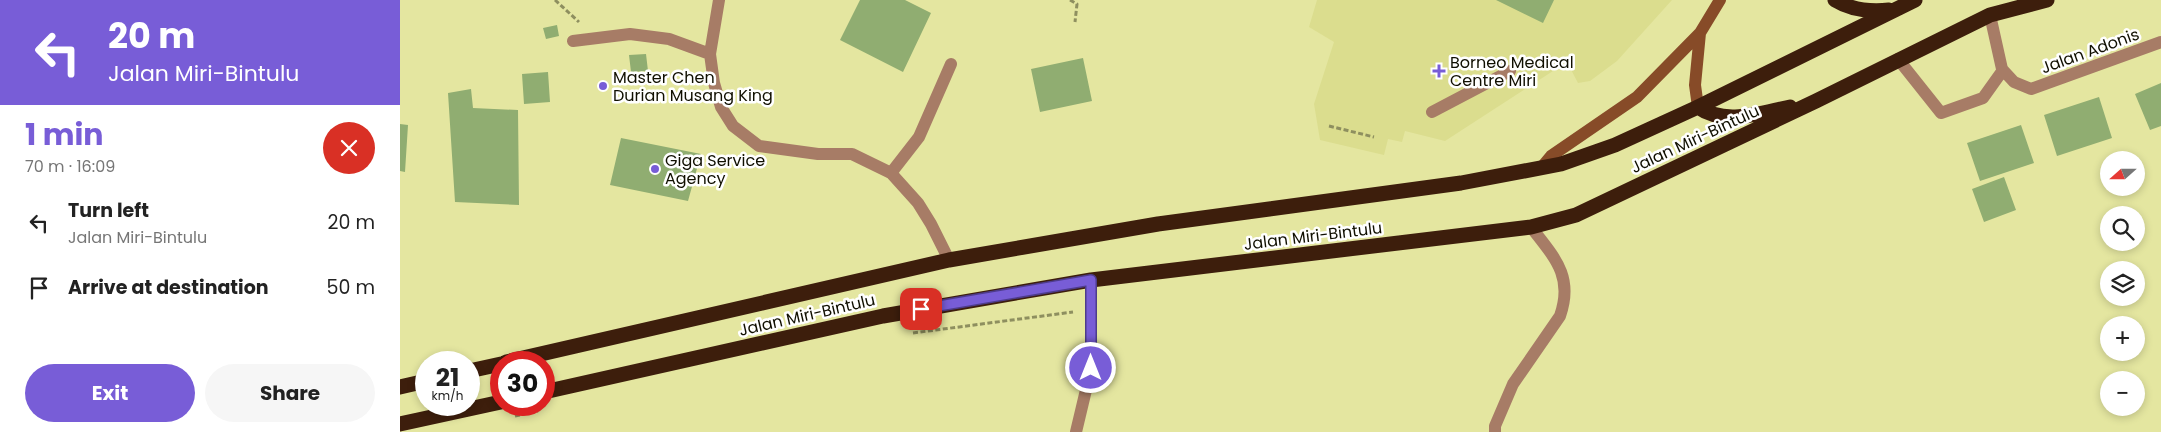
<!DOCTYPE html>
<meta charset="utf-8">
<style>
:root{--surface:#fff;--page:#f6f6f6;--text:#222;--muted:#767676;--accent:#785dd7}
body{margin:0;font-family:Poppins,sans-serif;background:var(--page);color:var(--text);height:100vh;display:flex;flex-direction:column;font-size:19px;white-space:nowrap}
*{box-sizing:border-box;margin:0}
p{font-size:16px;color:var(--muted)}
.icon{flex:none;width:28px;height:28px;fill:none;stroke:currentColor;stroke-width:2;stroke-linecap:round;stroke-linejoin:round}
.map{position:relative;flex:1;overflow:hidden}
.panel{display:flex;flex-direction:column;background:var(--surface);width:400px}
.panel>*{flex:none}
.hud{background:#785dd7;color:#fff;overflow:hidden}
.needle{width:32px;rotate:249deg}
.fabs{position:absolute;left:1700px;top:151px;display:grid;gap:10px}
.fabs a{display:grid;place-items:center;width:45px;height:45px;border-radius:50%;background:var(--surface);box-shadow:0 2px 8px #0003;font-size:25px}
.speed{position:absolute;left:15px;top:351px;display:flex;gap:10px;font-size:25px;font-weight:700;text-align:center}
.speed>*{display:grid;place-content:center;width:65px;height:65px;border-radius:50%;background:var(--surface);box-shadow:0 2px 8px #0003;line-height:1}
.speed small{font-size:12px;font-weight:400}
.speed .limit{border:8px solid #d22;background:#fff;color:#111}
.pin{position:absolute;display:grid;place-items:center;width:42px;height:42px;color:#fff;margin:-21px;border-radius:10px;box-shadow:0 2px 8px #0006}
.me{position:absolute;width:55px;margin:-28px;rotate:0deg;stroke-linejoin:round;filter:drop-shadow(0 0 4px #0008)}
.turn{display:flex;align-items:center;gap:18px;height:105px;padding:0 25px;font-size:22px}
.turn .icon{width:65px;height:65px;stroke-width:2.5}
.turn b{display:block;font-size:35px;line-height:42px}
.round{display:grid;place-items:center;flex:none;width:52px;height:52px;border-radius:26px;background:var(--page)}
.headline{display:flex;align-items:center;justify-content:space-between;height:85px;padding:0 25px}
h1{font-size:30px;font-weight:700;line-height:38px;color:var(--accent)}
.cta{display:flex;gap:10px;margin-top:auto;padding:10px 25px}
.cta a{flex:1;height:58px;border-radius:30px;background:var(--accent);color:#fff;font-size:20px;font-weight:700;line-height:58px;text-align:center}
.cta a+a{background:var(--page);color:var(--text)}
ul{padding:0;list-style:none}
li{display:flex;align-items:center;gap:15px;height:65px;padding:0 25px}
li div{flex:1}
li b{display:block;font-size:19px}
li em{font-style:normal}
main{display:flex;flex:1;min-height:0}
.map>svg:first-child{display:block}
</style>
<main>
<section class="panel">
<div class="hud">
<div class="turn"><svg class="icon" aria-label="left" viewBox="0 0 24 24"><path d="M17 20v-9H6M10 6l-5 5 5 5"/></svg><div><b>20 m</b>Jalan Miri-Bintulu</div></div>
</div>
<div class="headline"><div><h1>1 min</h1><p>70 m · 16:09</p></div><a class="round" style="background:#d93025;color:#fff"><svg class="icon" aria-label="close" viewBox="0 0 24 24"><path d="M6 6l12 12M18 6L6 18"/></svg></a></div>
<ul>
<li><svg class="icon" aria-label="left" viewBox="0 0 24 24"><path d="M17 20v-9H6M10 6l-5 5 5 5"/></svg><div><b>Turn left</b><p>Jalan Miri-Bintulu</p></div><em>20 m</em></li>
<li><svg class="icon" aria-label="arrive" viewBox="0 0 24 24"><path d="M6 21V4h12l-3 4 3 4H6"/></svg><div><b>Arrive at destination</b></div><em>50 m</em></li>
</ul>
<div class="cta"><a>Exit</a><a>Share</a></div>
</section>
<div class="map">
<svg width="1761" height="432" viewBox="0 0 1761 432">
<rect width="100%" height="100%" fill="#e4e6a0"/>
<path fill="#dbdd8e" d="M917 0H1272L1217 61 1190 81 1178 83 1167 62 1045 141 1005 131 1002 142 988 139 984 155 920 140 914 104 934 42 909 27Z"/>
<path fill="#90ad71" d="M460 0H505L531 13 503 72 440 40Z
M1096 0H1154L1143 23Z
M157 25 159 36 146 39 143 28Z
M246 54 248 71 231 72 229 55Z
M683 58 692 101 640 112 631 69Z
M148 72 150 102 124 104 122 74Z
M1761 83V126L1750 130 1735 94Z
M71 89 73 108 118 110 119 205 55 202 48 93Z
M1699 97 1712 138 1657 156 1644 115Z
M0 124 8 125 5 172 0 171Z
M1621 125 1634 163 1580 181 1567 143Z
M221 138 301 154 288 201 210 185Z
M1604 177 1616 210 1584 222 1572 189Z"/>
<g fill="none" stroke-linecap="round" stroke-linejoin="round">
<path stroke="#8e8f5f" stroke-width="3" stroke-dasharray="5 2.5" stroke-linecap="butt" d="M155 0 179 22
M670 0 677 4 675 22
M929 126 974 137
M513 333 673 312
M115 416 138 411"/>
<path stroke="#a77c66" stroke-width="12" d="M1032 112 1110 71
M491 173 519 137 551 64"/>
<path stroke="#a77c66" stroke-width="12" d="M319 0 310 54 314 83 321 107 333 126 359 146 418 154H452L491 173 518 203 531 224 549 260
M1590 15 1602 69 1614 82 1631 89 1761 42
M173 41 230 34 269 39 310 54
M1498 59 1541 113 1583 98 1603 70
M676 432 691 369V280
M1095 432V426L1113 384 1160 316C1174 276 1154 257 1131 227"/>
<path stroke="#874b28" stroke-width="12" d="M1298 107 1295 85 1300 33
M1141 168 1151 156 1237 97 1300 33 1320 0"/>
<path stroke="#3d1e0c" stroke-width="15" d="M1435 0C1451 10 1470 12 1489 10
M1298 107C1325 126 1360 113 1390 107
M106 362 549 260 758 224 1061 183 1161 164 1215 145 1298 107 1515 0
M69 371 101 364
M0 387 26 381
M144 392 483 316 691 280 1131 227 1176 215 1416 101 1590 15 1647 0
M0 424 101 402"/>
</g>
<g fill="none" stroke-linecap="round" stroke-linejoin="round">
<g stroke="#4e3c8c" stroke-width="12">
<path id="route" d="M521 309 691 280V368"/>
</g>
<use href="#route" stroke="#785dd7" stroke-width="9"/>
</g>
<g fill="#785dd7" stroke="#fff" stroke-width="2">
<path d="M1036.5 63.5h5v5h5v5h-5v5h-5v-5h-5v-5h5z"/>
<circle cx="203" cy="86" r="5"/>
<circle cx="255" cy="169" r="5"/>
</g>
<g text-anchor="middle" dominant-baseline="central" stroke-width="5" stroke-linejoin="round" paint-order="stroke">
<g font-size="16" fill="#100f00" stroke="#fff">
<text transform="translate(1690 51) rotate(-20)">Jalan Adonis</text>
<text transform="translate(1295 139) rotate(-25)">Jalan Miri-Bintulu</text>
<text transform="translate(913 236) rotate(-7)">Jalan Miri-Bintulu</text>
<text transform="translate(407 315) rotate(-13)">Jalan Miri-Bintulu</text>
</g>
<g font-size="16" fill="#100f00" stroke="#fff" text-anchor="start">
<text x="1050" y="62">Borneo Medical<tspan x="1050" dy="18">Centre Miri</tspan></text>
<text x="213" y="77">Master Chen<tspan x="213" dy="18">Durian Musang King</tspan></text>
<text x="265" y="160">Giga Service<tspan x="265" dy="18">Agency</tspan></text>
</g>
</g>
</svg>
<div class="fabs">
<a><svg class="needle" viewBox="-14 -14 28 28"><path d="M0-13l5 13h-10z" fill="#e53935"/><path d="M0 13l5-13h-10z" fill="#767676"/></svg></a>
<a><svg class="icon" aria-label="search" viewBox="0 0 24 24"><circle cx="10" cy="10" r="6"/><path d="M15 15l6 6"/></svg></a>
<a><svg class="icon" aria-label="layers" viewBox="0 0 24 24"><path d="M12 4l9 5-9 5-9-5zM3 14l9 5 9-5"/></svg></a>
<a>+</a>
<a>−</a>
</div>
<div class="speed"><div>21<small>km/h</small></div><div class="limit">30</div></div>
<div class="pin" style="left:521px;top:309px;background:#d93025"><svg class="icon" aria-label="arrive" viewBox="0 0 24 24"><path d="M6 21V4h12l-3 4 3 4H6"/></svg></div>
<svg class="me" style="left:691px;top:368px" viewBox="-20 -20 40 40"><circle r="17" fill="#785dd7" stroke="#fff" stroke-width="3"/><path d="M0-11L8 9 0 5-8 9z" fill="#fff"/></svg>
</div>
</main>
